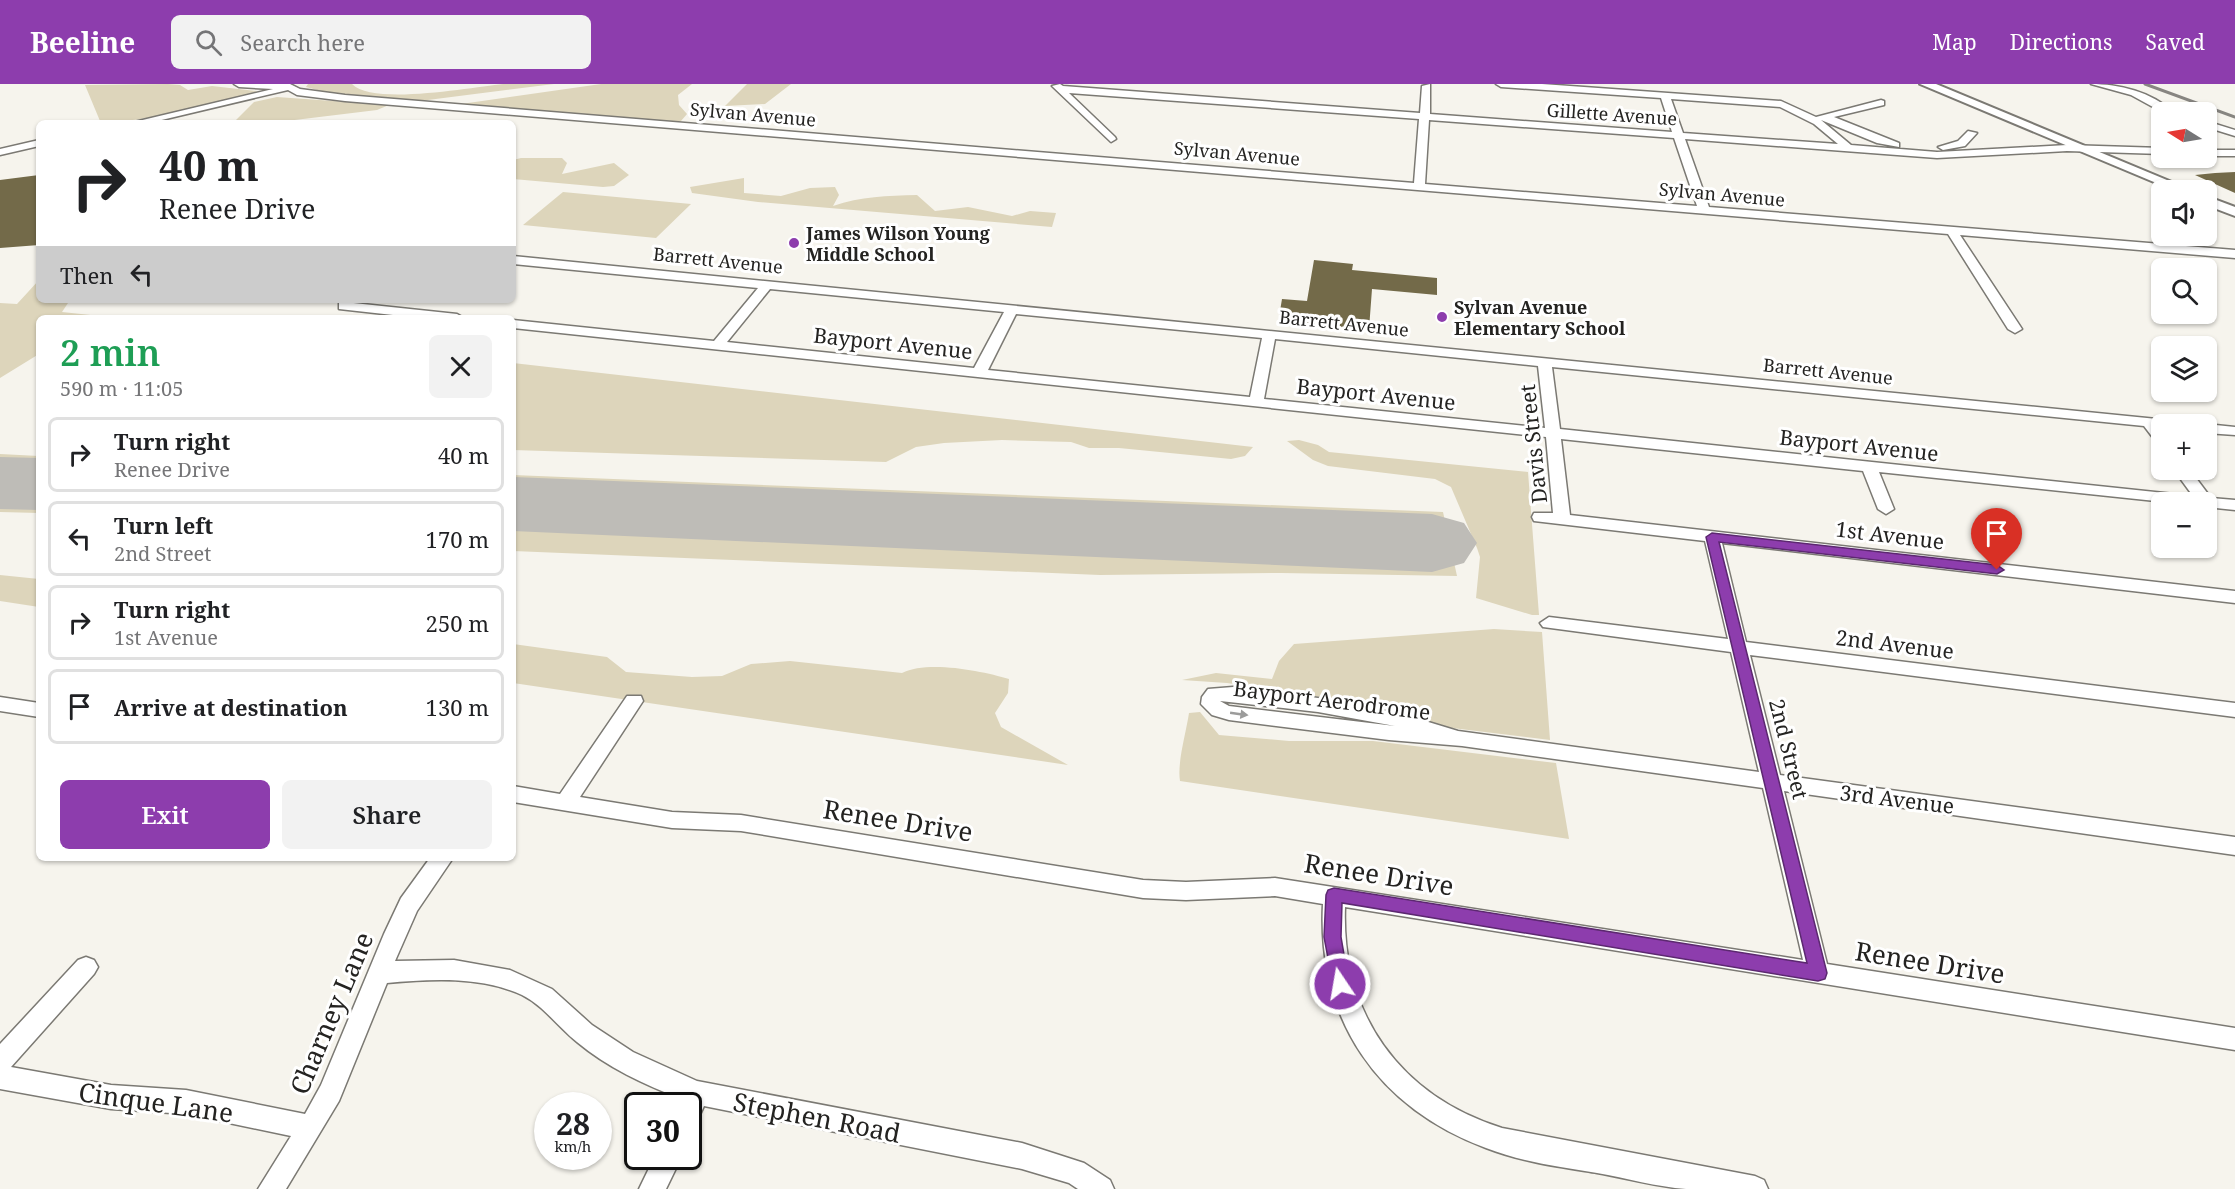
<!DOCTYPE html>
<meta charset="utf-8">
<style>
:root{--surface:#fff;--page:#f2f2f2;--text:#202124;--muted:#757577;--line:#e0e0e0;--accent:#8d3dad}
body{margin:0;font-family:"Noto Serif",serif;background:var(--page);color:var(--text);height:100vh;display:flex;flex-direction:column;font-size:22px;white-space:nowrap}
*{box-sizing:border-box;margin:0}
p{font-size:20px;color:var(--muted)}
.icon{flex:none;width:33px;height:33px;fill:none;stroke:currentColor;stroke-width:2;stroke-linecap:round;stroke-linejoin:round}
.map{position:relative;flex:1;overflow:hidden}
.details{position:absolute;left:36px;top:231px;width:480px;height:546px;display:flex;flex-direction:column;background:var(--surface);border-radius:9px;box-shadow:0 2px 4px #0004}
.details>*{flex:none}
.banner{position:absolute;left:36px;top:36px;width:480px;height:183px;border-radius:9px;box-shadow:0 2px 4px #0004;background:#fff;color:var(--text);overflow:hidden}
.needle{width:39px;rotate:281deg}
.buttons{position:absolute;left:2151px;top:18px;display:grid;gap:12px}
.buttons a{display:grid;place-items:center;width:66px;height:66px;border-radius:9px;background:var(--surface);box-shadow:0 2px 4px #0004;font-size:30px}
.speed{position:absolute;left:534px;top:1008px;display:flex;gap:12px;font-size:30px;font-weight:700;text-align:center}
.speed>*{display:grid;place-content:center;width:78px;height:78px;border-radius:50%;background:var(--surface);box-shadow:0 2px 4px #0004;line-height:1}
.speed small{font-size:15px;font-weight:400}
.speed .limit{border:3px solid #111;border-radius:9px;background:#fff;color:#111}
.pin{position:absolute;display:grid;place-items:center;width:51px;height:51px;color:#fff;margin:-62px -26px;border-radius:50% 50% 50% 0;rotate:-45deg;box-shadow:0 0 6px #0007}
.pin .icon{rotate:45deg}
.me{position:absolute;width:66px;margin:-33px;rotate:348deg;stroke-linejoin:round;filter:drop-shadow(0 0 4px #0008)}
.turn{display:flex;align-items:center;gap:21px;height:126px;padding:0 24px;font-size:27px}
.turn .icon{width:78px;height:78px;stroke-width:2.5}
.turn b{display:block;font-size:42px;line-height:51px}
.then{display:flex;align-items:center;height:57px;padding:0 24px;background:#0003;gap:12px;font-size:22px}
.round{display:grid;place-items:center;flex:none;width:63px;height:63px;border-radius:9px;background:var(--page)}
.head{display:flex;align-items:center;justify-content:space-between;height:102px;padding:0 24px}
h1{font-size:36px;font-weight:600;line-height:45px;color:#1e9e55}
.cta{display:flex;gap:12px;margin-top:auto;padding:12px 24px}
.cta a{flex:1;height:69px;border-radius:9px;background:var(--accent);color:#fff;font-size:24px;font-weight:600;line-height:69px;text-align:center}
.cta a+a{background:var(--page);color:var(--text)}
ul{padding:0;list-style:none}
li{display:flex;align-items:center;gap:18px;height:75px;margin:0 12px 9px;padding:0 12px;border:3px solid var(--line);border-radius:9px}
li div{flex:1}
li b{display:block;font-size:22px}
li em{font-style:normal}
header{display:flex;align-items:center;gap:36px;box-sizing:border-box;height:84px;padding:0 30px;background:var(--accent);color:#fff}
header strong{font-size:28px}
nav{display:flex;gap:33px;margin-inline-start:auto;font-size:21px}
.search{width:420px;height:54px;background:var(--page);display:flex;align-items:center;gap:15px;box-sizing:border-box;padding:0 21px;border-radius:9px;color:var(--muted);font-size:22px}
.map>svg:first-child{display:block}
</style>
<header>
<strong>Beeline</strong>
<div class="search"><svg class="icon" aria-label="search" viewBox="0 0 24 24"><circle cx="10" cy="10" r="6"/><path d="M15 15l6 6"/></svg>Search here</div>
<nav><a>Map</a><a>Directions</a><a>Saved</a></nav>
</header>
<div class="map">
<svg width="2235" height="1105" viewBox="0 0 2235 1105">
<rect width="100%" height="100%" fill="#f6f4ed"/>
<path fill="#ddd5bb" d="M168 0 180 1 188 6 212 2 257 7C240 17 115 44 100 37L85 1Z
M308 0H352C373 22 473 3 503 0 520 0 537 0 554 0L420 17 328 9 306 3Z
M601 0H692L678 11 679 21 687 30 681 37 664 39 454 21Z
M747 0H791L765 20 725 22Z
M277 13 389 21 377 26 270 39H227L234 38 254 18Z
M521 74H562L567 79 562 90 614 79 629 91 614 102 603 103 513 95V76Z
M744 94V109L781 112 810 104 835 103 839 111 833 122C861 112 887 112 917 111L935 127 968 123 1012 132 1030 127 1056 129 1052 143 758 118 692 109 690 103Z
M563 108 691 120 656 154 523 141Z
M39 196V216H70L62 228 119 234H39V270L0 294V219L17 220Z
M513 279 1253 363 1245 372 1231 375 1119 364H1089L1071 358 1002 356 944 359 916 363 886 378 513 366Z
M1299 356 1318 361 1329 368 1528 388 1539 531H1532L1476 514 1480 473 1477 464 1451 403 1435 395 1328 382 1313 376 1287 357Z
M0 370 39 372V429L0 428Z
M513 391 1443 428 1457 492 1281 489 1100 491 513 467Z
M0 491 39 495V523L0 517Z
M1494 545 1542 548 1550 656 1444 643 1361 619 1227 599 1182 596 1216 589 1272 595 1279 577 1294 560Z
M513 560 607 573 626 588 692 593 722 592 751 580 790 577 902 589C928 576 982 587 1009 595L1008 609 995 629 1001 643 1068 681 513 599Z
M1200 628 1219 651 1289 657H1373L1556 679 1569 755 1180 697C1177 679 1186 649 1189 629Z"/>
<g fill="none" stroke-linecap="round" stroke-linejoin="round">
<path fill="#bebcb7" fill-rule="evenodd" d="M0 373 39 374V426L0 425Z
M513 393 1432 430 1464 439 1477 459 1464 479 1432 488 513 447Z"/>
</g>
<path fill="#736a49" d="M2235 88V109L2195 91 2215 89Z
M39 91V161L0 164V96Z
M1314 176 1353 180 1352 186 1437 194V211L1372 205 1369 245 1303 241 1304 235 1279 233 1282 215 1307 217Z"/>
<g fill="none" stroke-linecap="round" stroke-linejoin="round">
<g stroke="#7b7973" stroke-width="3">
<path id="minor" d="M234 0H290L300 5 345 11 1414 99 1419 35 1069 9 1115 53 1116 55 1111 58 1052 2 1060 0 1063 2 1420 29 1422 2 1430 0V30L1672 48 1661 14 1501 3 1496 0H1542L1781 17 1816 33 1881 16 1884 17V21L1834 33 1899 59V63L1877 59 1821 36 1851 61 1937 68 2067 61 2162 64V70L2067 67 1937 74 1685 55 1709 123 2235 166V174L1960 151 2022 245 2015 249 2008 245 1948 150 345 17 297 11 288 6 149 39H130L273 5 239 3ZM1671 15 1780 23 1814 40 1838 60 1683 49ZM1429 36 1674 54 1697 122 1425 100Z
M2091 0C2119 0 2152 8 2173 28H2162L2131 11Z
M2206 37 2235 46V52L2206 43Z
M1968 47 1977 49 1965 62 1943 66 1938 63 1958 57Z
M39 56V62L0 71V65Z
M2206 66H2235V72H2206Z
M513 172 2177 337 2179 340H2162V360L2157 359 2144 342 1552 283 1560 345 2193 412 2174 386H2190L2211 414 2235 416V426L2206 423V418H2165L1879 388 1894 425 1886 430 1878 425 1863 387 1561 355 1570 431 2235 507V519L1722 459 1746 558 2235 619V633L1750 571 1780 691 2235 753V771L1784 707 1827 880 2235 944V966L1345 823C1341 930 1400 1012 1502 1044L1755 1092 1764 1096 1768 1105C1741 1105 1713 1105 1686 1105 1657 1103 1626 1094 1597 1089 1560 1083 1522 1078 1486 1064 1378 1024 1317 936 1323 820L1275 812 1186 816 1143 814 741 747 672 744 513 718V702L560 710 627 612H641L643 617 580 713 672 728 741 731 1143 796 1186 798 1275 794 1803 876 1763 704 1462 662 1389 656 1229 636 1212 631 1201 620 1202 613 1208 605 1233 603 1318 614 1402 630 1458 647 1759 688 1731 568 1543 543 1540 539 1549 533 1728 555 1705 457 1534 437 1532 433 1534 429H1553L1546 353 513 244V236L714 257 758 204 513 180ZM770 205 1004 228 974 284 727 258ZM1016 230 1262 254 1250 313 988 286ZM1275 255 1538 282 1545 344 1264 315ZM1220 617 1318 628 1395 642 1229 622Z
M344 218 457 230 464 234H420L339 225V219Z
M2202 340H2206L2235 343V351L2206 349V340Z
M0 613 39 619V633L0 627Z
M430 774H453L417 827 395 877 454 876 510 886 552 905 592 941 633 968 697 997 1022 1059 1084 1079 1110 1096 1114 1105H1078L1069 1099 1022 1085 704 1022 697 1037 688 1040V1022H678L681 1015C644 1000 608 984 577 958 558 943 544 922 522 911 481 892 430 895 387 899L339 1017 286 1105H258L291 1052 186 1030 111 1025 0 1005V960L78 876 86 873 94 876 98 883 94 890 11 983 111 1001 186 1006 305 1030 321 1001 384 850 401 814Z
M655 1072H682L666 1105H639Z"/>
</g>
<g stroke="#7b7973" stroke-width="4">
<path id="major" d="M1920 0H1936L2191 106H2173Z
M2206 112 2235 123V132L2206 121Z"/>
</g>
<use href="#minor" fill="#fff" fill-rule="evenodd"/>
<use href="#major" fill="#fff" fill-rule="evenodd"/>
<path stroke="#878581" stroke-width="3" d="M2145 0 2235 33"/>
</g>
<defs><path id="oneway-solid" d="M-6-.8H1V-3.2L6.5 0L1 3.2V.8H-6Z" transform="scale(1.5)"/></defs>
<use fill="#9c9c9b" href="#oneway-solid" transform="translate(1239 630) rotate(8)"/>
<path fill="#8d3dad" stroke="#5c2870" stroke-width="1.5" d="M1712 449 1997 481 2004 486 1997 490 1719 458 1827 889 1825 895 1818 897 1342 819 1341 853 1349 900 1346 906 1340 908 1334 906 1324 853 1326 811 1328 806 1334 804 1807 879 1706 453Z"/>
<g fill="#8d3dad" stroke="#fff" stroke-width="2">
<circle cx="794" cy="159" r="6"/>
<circle cx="1442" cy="233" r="6"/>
</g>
<g text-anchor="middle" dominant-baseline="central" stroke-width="6" stroke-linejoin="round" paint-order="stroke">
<g font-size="18" fill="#242321" stroke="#fff">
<text transform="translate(753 30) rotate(5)">Sylvan Avenue</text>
<text transform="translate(1612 30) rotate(4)">Gillette Avenue</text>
<text transform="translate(1237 69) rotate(5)">Sylvan Avenue</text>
<text transform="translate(1722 110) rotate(5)">Sylvan Avenue</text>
<text transform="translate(718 176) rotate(6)">Barrett Avenue</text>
<text transform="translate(1344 239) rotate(6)">Barrett Avenue</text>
<text transform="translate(1828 287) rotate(6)">Barrett Avenue</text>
</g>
<g font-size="18" font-weight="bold" fill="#242321" stroke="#fff" text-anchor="start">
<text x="806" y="149">James Wilson Young<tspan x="806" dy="21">Middle School</tspan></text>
<text x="1454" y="223">Sylvan Avenue<tspan x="1454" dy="21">Elementary School</tspan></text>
</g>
<g font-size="21" fill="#242321" stroke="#fff">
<text transform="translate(893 259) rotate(6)">Bayport Avenue</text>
<text transform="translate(1376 310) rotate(6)">Bayport Avenue</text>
<text transform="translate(1533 360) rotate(-96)">Davis Street</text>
<text transform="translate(1859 361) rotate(6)">Bayport Avenue</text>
<text transform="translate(1890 451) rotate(7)">1st Avenue</text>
<text transform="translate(1895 560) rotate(7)">2nd Avenue</text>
<text transform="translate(1332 616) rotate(7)">Bayport Aerodrome</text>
<text transform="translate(1789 665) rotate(76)">2nd Street</text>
<text transform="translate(1897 715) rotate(7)">3rd Avenue</text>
</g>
<g font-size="26" fill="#242321" stroke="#fff">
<text transform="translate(898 736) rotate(9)">Renee Drive</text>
<text transform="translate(1379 790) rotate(9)">Renee Drive</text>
<text transform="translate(1930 878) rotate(9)">Renee Drive</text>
<text transform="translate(331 929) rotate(-67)">Charney Lane</text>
<text transform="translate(156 1018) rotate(8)">Cinque Lane</text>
<text transform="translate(817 1033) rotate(11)">Stephen Road</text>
</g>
</g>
</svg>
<div class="buttons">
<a><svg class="needle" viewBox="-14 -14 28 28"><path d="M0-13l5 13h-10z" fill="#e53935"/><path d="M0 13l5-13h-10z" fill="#757577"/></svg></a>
<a><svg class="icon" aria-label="sound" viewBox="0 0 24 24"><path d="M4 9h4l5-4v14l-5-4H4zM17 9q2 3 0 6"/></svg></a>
<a><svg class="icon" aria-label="search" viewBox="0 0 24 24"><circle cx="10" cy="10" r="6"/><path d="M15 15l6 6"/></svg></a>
<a><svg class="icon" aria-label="layers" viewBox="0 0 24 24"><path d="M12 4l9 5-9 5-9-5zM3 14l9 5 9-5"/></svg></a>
<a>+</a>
<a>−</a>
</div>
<div class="speed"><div>28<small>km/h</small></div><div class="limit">30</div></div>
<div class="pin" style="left:1997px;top:486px;background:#d93025"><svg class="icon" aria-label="arrive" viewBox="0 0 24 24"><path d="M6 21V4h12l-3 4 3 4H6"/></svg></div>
<svg class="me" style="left:1340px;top:900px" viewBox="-20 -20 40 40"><circle r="17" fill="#8d3dad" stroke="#fff" stroke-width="3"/><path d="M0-11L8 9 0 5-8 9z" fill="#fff"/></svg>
<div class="banner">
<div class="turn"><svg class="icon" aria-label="right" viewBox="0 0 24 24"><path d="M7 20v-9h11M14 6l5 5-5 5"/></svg><div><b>40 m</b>Renee Drive</div></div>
<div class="then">Then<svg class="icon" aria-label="left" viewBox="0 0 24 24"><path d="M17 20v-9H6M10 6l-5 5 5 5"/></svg></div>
</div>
<section class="details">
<div class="head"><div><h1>2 min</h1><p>590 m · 11:05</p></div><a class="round"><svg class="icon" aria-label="close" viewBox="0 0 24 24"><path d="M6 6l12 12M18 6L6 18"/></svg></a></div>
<ul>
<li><svg class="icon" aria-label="right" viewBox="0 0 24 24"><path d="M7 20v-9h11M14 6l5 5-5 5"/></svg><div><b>Turn right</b><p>Renee Drive</p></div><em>40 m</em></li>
<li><svg class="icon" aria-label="left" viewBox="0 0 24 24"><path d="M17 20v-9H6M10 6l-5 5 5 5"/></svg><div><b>Turn left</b><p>2nd Street</p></div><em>170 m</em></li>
<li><svg class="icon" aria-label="right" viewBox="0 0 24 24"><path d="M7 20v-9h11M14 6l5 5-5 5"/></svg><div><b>Turn right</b><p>1st Avenue</p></div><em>250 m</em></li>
<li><svg class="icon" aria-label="arrive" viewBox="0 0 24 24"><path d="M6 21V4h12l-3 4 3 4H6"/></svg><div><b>Arrive at destination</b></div><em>130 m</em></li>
</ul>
<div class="cta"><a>Exit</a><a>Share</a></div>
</section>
</div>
